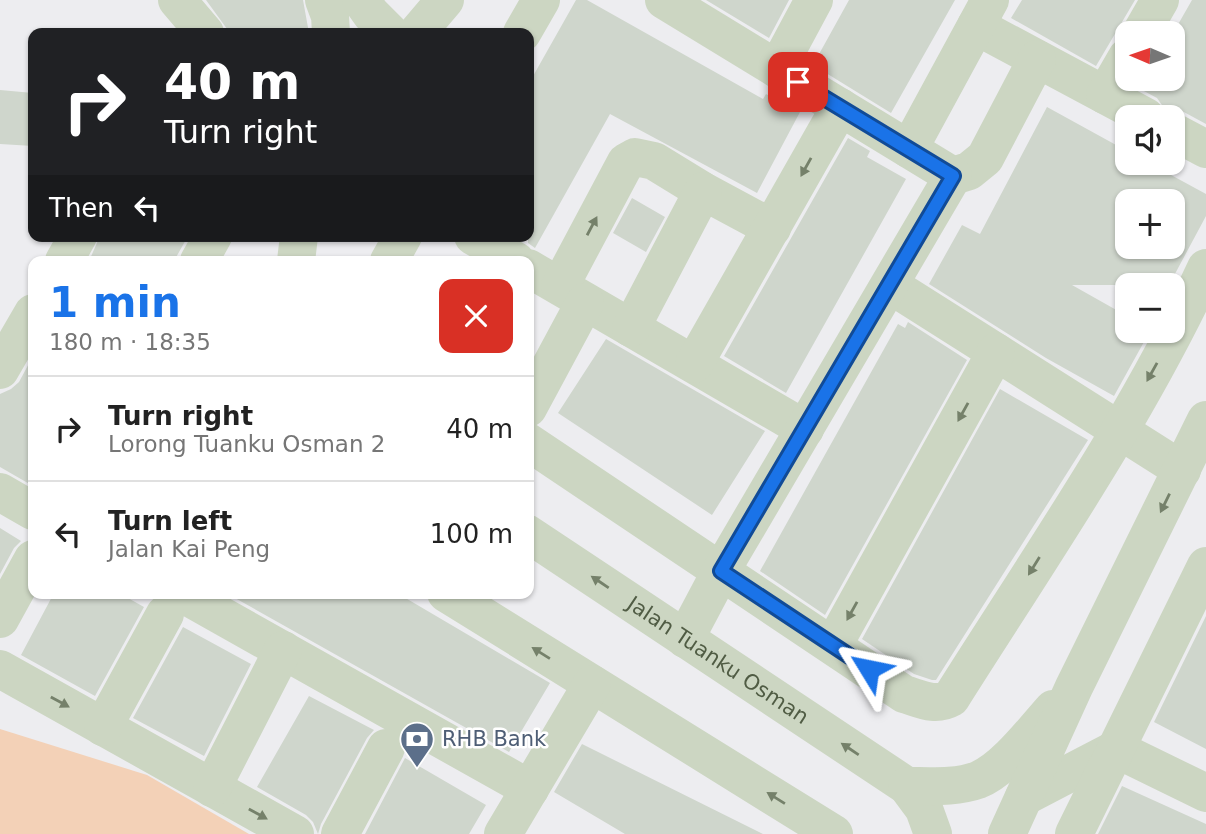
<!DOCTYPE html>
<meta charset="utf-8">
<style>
:root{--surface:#fff;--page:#f2f2f2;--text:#222;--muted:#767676;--line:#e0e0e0;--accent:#1a73e8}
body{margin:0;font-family:"DejaVu Sans",sans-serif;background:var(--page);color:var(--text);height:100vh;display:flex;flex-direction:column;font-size:26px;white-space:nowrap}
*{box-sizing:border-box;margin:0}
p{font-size:23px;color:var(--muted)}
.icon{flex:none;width:38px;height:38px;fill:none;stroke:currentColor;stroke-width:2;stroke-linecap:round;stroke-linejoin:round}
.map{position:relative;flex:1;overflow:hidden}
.sheet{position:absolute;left:28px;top:256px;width:506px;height:343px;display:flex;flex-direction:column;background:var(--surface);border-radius:14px;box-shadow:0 2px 5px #0004}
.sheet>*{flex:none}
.guide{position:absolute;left:28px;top:28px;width:506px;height:214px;border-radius:14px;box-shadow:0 2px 5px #0004;background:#202124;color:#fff;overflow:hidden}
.needle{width:46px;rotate:272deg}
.buttons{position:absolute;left:1115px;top:21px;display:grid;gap:14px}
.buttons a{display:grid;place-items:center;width:70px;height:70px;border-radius:14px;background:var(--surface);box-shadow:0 2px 5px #0004;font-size:35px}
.pin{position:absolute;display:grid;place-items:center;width:60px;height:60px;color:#fff;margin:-30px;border-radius:14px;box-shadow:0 4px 10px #0006}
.me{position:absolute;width:77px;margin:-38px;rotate:305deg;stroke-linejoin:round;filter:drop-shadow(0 0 5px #0008)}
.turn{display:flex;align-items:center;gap:24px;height:147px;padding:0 21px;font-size:32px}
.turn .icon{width:91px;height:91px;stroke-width:2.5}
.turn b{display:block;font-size:49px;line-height:60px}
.then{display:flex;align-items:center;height:66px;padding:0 21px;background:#0003;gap:14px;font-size:26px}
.round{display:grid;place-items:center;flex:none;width:74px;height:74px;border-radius:14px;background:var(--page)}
.headline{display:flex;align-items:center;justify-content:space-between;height:119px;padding:0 21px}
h1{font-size:42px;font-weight:700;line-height:52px;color:var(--accent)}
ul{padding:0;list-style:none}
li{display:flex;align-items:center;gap:21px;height:105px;padding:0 21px;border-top:2px solid var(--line)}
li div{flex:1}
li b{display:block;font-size:26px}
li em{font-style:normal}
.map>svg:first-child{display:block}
</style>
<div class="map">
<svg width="1206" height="834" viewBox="0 0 1206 834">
<rect width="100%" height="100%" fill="#ededf0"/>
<path fill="#f3d1b7" d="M0 729 147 775 249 834H0Z"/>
<path fill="#cfd6cc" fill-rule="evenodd" d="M206 0H303L309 33H230Z
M576 0H587L763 99 766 94 800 112 757 193 610 114 535 248 528 243V85Z
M706 0H789L769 38Z
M849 0H955L891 113 813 65Z
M1022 0H1135L1096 66 1011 18Z
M1192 0H1206V124L1182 111H1166L1157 98 1142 90 1148 79H1172V35Z
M0 90 33 93V146L0 144Z
M1047 107 1127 151V163H1149L1206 194V216L1169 285H1072L1127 316V331H1150L1114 396 1046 358 929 284 962 225 980 234ZM1127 201H1172V247H1127Z
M848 138 870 151 867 157 906 179 786 393 724 356Z
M632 198 665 217 646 252 613 233Z
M100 236H188L174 261H89Z
M908 322 967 360 825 615 760 571 898 324 905 328Z
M606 339 765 431 712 515 558 413Z
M33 356V486L0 467V394L11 389 19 382Z
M1000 389 1088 440 936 680H932L914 674 862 639Z
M0 528 21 541 14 548 0 574Z
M54 593H119L144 607 95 696 21 655Z
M226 593H397L550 683 509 752Z
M1206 616V749L1154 722Z
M183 627 251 664 204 756 133 718Z
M309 696 374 730 367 738 321 824 318 834 313 822 306 815 257 787Z
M582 744 763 834H625L554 792Z
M405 758 486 805 469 834H365Z
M1122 786 1206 824V834H1098Z"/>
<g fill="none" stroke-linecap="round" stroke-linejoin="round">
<g stroke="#ccd6c2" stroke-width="38">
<path d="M177 0 205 33"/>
<path d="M324 0 330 16 331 33"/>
<path d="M361 0 371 14 390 33"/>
<path d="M664 0 953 176"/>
<path d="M976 26 1146 117"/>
<path d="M417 33 445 0"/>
<path d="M522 33 541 0"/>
<path d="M1141 33 1160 0"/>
<path d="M777 69 814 0"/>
<path d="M1105 95 1127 57"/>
<path d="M1172 131 1206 149"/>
<path d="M909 149 990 0"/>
<path d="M953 176 969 171 985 158 1037 59"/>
<path d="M473 236 516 261"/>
<path d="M64 261 78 236"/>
<path d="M199 261 213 236"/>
<path d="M296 261 299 236"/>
<path d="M389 261 403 236"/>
<path d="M528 268 805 429"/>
<path d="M890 285 1182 470"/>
<path d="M560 286 626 162 635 157 654 161 703 191 772 228"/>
<path d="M631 328 703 191"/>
<path d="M694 364 840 107"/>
<path d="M0 370 33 313"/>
<path d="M528 408 585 302"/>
<path d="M528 442 904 694C921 699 935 707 951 698 1040 557 1136 419 1206 268"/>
<path d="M0 492 33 511"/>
<path id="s1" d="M528 534 907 786 924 809 933 834"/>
<path d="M181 593 530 789"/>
<path d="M446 593 834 834"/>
<path d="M0 619 33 559"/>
<path d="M685 639 721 571 953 176"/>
<path d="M834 644 996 352"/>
<path d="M0 669 295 834"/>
<path d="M103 727 165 614"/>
<path d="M1116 749 1206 793"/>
<path d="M907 786C931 786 956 788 978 780 1005 769 1034 730 1053 709"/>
<path d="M212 788 283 650"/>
<path d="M1024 797 1116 749"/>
<path d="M340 834 386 748"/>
<path d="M503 834 592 684"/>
<path d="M1007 834 1074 687 1206 420"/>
<path d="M1074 834 1206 566"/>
</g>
</g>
<defs><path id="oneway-solid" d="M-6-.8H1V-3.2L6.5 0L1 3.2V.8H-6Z" transform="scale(1.75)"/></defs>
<g fill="#75816a">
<use href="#oneway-solid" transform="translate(806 167) rotate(119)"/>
<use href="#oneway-solid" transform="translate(592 226) rotate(-62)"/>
<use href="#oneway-solid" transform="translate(1152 372) rotate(119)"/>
<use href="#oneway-solid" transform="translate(963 412) rotate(119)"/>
<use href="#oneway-solid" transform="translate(1165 503) rotate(116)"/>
<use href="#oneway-solid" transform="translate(1034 566) rotate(122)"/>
<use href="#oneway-solid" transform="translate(600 582) rotate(-146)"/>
<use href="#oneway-solid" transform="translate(852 611) rotate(119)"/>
<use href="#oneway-solid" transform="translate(541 653) rotate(-148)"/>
<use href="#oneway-solid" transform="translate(60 702) rotate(29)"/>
<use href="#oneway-solid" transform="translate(850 749) rotate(-146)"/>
<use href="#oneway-solid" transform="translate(776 798) rotate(-148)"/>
<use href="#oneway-solid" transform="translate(258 814) rotate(29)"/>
</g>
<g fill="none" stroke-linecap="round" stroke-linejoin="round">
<g stroke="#114b97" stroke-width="18">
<path id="route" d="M798 82 953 176 721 571 869 669"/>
</g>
<use href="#route" stroke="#1a73e8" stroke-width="12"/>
</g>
<defs>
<g id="bank-pin" transform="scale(1.75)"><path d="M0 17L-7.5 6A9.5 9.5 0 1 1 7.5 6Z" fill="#5c6f8a" stroke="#fff"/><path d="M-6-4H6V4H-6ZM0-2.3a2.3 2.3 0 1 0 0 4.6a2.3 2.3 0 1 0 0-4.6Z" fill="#fff"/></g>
</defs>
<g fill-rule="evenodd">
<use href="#bank-pin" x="417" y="739"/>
</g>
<g text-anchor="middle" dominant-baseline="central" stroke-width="5" stroke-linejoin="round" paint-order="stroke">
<g font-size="21" fill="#505c44" stroke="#fff">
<text stroke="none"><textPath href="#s1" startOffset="228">Jalan Tuanku Osman</textPath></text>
</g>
<g font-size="21" fill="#4e5e75" stroke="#fff" text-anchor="start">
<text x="442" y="739">RHB Bank</text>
</g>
</g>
</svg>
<div class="buttons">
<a><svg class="needle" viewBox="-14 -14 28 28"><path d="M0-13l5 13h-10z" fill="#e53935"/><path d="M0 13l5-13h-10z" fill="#767676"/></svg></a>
<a><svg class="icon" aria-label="sound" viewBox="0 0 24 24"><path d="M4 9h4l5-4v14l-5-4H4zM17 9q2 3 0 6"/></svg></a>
<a>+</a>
<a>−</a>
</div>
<div class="pin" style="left:798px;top:82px;background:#d93025"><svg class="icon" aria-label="arrive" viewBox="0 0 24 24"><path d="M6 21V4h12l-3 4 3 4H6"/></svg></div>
<svg class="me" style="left:869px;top:669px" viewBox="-20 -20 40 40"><path d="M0-17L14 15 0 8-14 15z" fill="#1a73e8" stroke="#fff" stroke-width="4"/></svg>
<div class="guide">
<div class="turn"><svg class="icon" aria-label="right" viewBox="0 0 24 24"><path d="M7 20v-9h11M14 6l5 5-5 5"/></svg><div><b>40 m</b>Turn right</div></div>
<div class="then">Then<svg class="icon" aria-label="left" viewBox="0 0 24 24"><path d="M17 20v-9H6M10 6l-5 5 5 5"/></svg></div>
</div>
<section class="sheet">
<div class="headline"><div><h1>1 min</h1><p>180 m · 18:35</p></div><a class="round" style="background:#d93025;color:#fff"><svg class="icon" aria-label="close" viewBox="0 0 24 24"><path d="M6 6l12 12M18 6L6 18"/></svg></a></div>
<ul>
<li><svg class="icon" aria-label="right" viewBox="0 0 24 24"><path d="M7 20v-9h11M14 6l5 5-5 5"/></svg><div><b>Turn right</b><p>Lorong Tuanku Osman 2</p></div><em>40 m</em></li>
<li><svg class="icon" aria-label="left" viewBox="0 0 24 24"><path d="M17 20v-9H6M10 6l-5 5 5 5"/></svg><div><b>Turn left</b><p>Jalan Kai Peng</p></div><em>100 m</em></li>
</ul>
</section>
</div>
